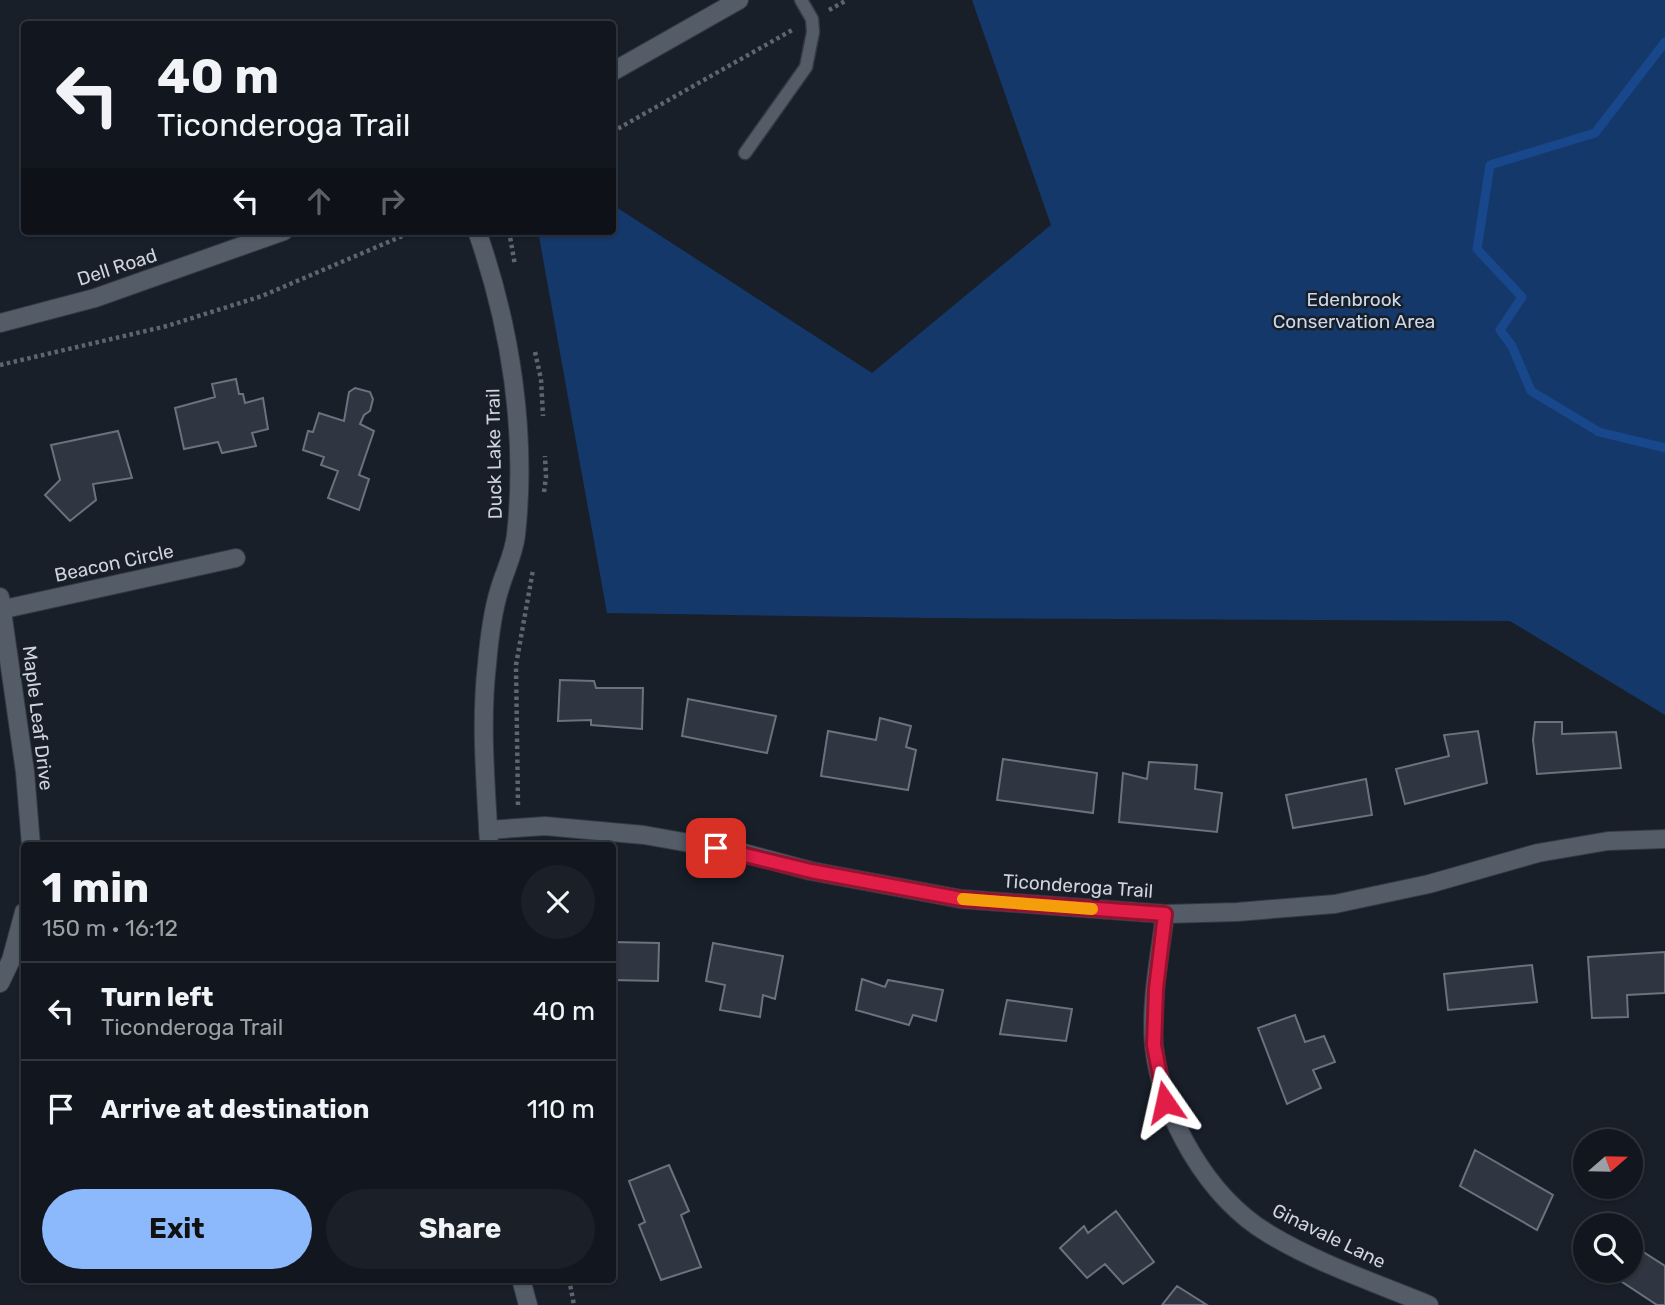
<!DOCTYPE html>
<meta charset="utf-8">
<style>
:root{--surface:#12171f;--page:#1b2028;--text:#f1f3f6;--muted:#9c9fa4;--line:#31363d;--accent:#8cb9fc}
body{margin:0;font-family:Rubik,sans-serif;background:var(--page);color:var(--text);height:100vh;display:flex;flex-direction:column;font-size:26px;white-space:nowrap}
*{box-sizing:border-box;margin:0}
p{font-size:23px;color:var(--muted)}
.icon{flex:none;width:38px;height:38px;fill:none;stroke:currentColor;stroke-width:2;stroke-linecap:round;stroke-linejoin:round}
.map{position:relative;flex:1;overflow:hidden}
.drawer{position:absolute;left:21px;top:842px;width:595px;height:441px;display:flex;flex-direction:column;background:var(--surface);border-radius:7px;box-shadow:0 2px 5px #0004,0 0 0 2px var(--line)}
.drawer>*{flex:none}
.banner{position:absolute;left:21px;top:21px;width:595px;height:214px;border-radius:7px;box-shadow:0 2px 5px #0004,0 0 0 2px var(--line);background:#12171f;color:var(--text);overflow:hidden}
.needle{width:46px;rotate:70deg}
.tools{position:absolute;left:1573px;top:1129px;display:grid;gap:14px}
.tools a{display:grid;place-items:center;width:70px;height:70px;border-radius:50%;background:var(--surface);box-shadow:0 2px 5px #0004,0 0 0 2px var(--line);font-size:35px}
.pin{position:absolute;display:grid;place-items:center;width:60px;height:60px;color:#fff;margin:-30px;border-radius:14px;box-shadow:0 4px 10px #0006}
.me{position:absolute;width:77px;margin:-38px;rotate:349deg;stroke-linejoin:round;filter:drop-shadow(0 0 5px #0008)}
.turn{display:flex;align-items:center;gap:24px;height:147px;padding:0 21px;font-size:32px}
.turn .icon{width:91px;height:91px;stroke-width:2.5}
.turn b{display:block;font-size:49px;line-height:60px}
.lanes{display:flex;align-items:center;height:66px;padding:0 21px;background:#0003;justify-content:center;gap:35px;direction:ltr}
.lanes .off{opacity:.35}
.round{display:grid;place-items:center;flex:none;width:74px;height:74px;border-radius:37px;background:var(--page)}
.summary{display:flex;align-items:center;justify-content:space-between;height:119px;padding:0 21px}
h1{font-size:42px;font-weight:700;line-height:52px}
.cta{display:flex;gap:14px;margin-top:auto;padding:14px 21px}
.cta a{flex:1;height:80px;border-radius:42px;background:var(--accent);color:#111;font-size:28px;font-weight:700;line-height:80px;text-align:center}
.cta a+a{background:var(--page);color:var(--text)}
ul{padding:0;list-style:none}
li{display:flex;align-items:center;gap:21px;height:98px;padding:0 21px;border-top:2px solid var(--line)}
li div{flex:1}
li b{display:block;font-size:26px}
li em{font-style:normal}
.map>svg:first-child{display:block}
</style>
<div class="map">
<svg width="1665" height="1305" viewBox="0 0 1665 1305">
<rect width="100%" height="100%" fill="#181f29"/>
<path fill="#15386a" d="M972 0H1665V715L1510 621 933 618 607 613 538 231H612L613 205 872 373 1051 225Z"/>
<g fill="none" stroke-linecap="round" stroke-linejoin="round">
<path stroke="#19478b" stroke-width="9" d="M1665 42 1595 133 1490 165 1477 249 1522 297 1500 330 1512 346 1531 391 1599 432 1665 448"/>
</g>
<path fill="#2f3641" stroke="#69727e" stroke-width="2" d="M236 379 239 394H243L245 403 263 398 268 429 252 433 256 446 222 453 218 442 184 449 175 408 215 397 212 384Z
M355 388 370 392 373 399 370 411 364 415 360 424 374 431 359 475 369 479 359 510 328 498 338 471 321 465 324 457 303 450 308 431 313 432 319 413 344 421 349 392Z
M118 431 132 478 93 484 96 500 70 521 45 495 60 480 51 445Z
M560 680 594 681 596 688H643L642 729 591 725V720L558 721Z
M688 699 776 716 767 753 682 736Z
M880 718 911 726 906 747 916 750 908 790 821 776 828 731 876 740Z
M1535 722H1562V734L1616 732 1621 768 1537 774 1533 740Z
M1478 731 1487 783 1405 804 1396 769 1449 756 1444 735Z
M1003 759 1097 773 1093 813 997 800Z
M1149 762 1197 765 1195 789 1222 793 1217 832 1119 822 1123 773 1147 779Z
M1366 779 1372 815 1293 828 1286 795Z
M612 942 659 943 658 981 612 980Z
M713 943 783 956 775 999 763 995 760 1017 720 1010 725 985 706 981Z
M1665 952V993L1627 995 1628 1017 1592 1018 1588 957Z
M1532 965 1537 1002 1448 1010 1444 974Z
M862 979 885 987 888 980 943 990 936 1021 913 1015 909 1025 856 1010Z
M1007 1000 1072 1009 1066 1041 1000 1034Z
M1295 1015 1305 1042 1324 1036 1335 1062 1313 1070 1321 1088 1287 1104 1258 1028Z
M1475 1150 1553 1195 1537 1230 1460 1186Z
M669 1165 689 1211 681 1215 701 1267 661 1280 639 1225 645 1222 629 1181Z
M1116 1211 1154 1262 1123 1284 1105 1264 1087 1278 1060 1248 1084 1226 1088 1233Z
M1631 1244 1665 1266V1305H1657L1604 1270H1631Z
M1177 1286 1207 1305H1162Z"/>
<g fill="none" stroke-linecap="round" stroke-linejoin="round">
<g stroke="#353942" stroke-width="15">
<path id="lane" d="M745 153 806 67 813 32 812 19 801 0"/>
</g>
<g stroke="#353942" stroke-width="20">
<path id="street" d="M0 597 25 772 31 845
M0 610 236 558
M488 830 545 826 644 835 740 852 811 871 961 899 1165 914 1237 912 1335 904 1429 884 1538 853 1608 841 1665 839
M1165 914C1160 956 1150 1002 1154 1046 1162 1117 1207 1197 1269 1234 1319 1264 1376 1283 1429 1305
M0 983 11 960 24 912"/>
</g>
<g stroke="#353942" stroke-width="20">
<path id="secondary" d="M612 72 739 0
M477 231C511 328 527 433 516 535 514 554 504 573 499 591 492 614 489 641 487 664 480 725 486 785 489 845
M0 323 95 298 284 231
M521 1279 528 1305"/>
</g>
<path stroke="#5f656e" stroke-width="4.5" stroke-dasharray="3.5 3.5" stroke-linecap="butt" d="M829 10 847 0
M612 132 794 29
M509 231 515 265
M535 352 541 379 543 416
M0 365 167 326 262 296 414 231
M544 492 546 477 545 456
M518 805 516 665 533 570
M569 1279 574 1305"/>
<use href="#lane" stroke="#545c68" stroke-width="12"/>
<use href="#street" stroke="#545c68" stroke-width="18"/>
<use href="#secondary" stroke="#545c68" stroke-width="18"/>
</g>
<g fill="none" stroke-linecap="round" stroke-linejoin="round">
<g stroke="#92132f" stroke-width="18">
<path id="route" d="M716 848 811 871 961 899 1165 914 1156 989 1154 1045 1165 1102"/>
</g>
<use href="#route" stroke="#e11d48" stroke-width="12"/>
<path stroke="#f59e0b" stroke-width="12" d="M963 899 1092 909"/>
</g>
<g text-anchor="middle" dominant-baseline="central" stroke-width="5" stroke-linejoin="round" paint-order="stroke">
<g font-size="19" fill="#cfd3db" stroke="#181f29">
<text transform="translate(117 267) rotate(-18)">Dell Road</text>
<text transform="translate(494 454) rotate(-91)">Duck Lake Trail</text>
<text transform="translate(114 563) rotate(-12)">Beacon Circle</text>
<text transform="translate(38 718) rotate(83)">Maple Leaf Drive</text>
<text transform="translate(1078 886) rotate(4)">Ticonderoga Trail</text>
<text transform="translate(1329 1236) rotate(26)">Ginavale Lane</text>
</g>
<g font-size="19" fill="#cbd8ec" stroke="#181f29">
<text x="1354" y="299">Edenbrook<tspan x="1354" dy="22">Conservation Area</tspan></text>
</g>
</g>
</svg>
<div class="tools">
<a><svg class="needle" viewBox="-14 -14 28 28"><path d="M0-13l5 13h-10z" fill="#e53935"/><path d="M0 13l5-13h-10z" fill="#9c9fa4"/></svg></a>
<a><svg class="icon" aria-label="search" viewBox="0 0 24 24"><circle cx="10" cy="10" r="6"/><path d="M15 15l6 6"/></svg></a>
</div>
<div class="pin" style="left:716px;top:848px;background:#d93025"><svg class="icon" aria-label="arrive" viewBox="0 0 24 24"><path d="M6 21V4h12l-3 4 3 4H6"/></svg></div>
<svg class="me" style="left:1165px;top:1102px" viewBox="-20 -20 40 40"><path d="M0-17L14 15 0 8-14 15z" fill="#e11d48" stroke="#fff" stroke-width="4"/></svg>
<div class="banner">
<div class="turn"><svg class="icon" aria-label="left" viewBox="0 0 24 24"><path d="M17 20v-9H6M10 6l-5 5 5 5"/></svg><div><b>40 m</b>Ticonderoga Trail</div></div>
<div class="lanes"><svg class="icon" aria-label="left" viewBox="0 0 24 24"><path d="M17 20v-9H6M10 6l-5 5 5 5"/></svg><svg class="icon off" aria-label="ahead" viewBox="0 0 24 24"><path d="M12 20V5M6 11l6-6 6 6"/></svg><svg class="icon off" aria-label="right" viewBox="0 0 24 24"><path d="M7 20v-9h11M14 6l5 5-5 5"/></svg></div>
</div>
<section class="drawer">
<div class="summary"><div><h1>1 min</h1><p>150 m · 16:12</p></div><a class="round"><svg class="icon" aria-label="close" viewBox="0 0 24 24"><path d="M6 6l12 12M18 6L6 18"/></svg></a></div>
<ul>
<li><svg class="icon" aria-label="left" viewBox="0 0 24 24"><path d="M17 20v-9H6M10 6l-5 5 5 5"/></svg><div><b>Turn left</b><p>Ticonderoga Trail</p></div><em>40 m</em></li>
<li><svg class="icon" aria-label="arrive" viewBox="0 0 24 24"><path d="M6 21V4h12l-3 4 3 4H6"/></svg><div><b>Arrive at destination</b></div><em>110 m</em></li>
</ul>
<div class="cta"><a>Exit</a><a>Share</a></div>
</section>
</div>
